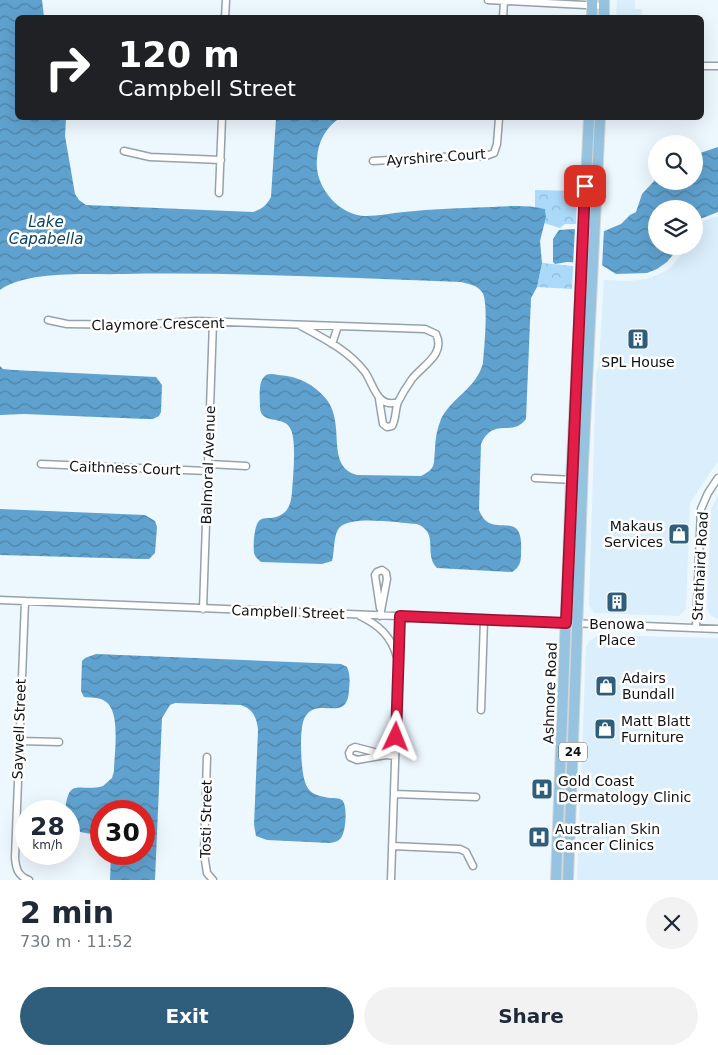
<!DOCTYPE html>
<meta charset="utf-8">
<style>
:root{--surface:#fff;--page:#f2f2f3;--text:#1f2937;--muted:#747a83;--accent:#2f5e7d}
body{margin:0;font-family:"DejaVu Sans",sans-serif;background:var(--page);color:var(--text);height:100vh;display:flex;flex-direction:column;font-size:19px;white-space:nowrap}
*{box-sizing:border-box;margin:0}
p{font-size:16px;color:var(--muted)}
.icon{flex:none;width:28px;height:28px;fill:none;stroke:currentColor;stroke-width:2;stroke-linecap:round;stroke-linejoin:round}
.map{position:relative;height:880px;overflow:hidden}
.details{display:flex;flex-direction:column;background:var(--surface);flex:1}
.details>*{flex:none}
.banner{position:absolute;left:15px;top:15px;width:689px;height:105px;border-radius:8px;box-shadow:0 5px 20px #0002;background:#202124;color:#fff;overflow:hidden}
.controls{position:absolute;left:648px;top:135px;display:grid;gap:10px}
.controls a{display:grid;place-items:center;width:55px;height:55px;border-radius:50%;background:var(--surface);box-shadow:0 5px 20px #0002;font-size:25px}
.speed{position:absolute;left:15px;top:800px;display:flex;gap:10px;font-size:25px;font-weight:700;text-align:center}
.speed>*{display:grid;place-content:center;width:65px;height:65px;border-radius:50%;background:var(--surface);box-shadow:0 5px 20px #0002;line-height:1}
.speed small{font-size:12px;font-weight:400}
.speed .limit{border:8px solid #d22;background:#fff;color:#111}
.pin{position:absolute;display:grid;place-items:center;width:42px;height:42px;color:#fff;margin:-21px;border-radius:10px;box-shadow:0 2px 8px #0006}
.me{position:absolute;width:55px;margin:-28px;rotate:2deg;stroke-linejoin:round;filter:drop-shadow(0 0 4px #0008)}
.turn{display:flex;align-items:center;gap:18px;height:105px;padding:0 20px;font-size:22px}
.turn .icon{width:65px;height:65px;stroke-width:2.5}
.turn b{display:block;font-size:35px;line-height:42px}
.round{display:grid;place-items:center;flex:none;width:52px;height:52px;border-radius:26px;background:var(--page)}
.head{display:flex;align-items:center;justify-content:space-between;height:85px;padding:0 20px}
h1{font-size:30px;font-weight:800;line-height:38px}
.action{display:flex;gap:10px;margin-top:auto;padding:10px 20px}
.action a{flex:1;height:58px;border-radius:30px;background:var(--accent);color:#fff;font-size:20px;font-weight:800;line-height:58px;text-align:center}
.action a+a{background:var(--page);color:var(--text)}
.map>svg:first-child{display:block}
</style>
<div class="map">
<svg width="718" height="880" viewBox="0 0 718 880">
<defs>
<pattern id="park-crowns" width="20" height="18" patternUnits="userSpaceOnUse" patternTransform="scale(1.25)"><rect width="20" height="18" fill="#abd9f9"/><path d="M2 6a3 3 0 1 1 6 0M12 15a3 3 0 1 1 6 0" fill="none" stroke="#92b9d5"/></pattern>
<pattern id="water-waves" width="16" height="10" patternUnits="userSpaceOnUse" patternTransform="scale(1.25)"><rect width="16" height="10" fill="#60a2cf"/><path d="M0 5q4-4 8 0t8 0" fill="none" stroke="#4e83a7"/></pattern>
</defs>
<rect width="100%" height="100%" fill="#edf7fe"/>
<path fill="#daeefc" d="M617 0H635V9H642V17H616Z
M718 216V461L690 503 686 609 679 616 594 613 589 605 596 374 599 364 604 280 629 281 646 279 664 272 672 266 688 246H694V237L703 221Z
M718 495V619L710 615 707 609 711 509Z
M598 635 718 638V880H577L586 647 589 641Z"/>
<path fill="url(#park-crowns)" d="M535 190 577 191 576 224H565L560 228 544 223 546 217 545 209 535 207Z
M542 263 573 266 572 289 537 287Z"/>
<path fill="url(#water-waves)" d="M0 0H42L44 17 18 18V118H66L65 136 75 194 79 200 86 205 253 212C262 209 266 206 271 197L276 118H340C326 127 318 141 317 159 314 186 338 215 366 216 378 216 392 213 404 212 433 209 462 208 492 207 509 206 528 205 545 209L546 217 540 241 542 263 537 287 531 298 526 419C512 438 494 416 481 444L479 510C491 543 524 504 521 552 521 562 520 567 512 572L437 568C423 554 440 533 417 524 400 523 353 515 340 527 333 534 335 551 332 561L322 564 261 562C258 559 255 557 254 553 253 546 254 524 260 520 263 518 267 518 271 518 286 516 291 507 292 492 293 478 297 438 290 428 283 415 260 425 260 407 260 399 258 383 264 377 267 373 273 374 278 375 298 376 314 384 327 400 346 426 325 466 357 475L421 476C426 473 431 471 433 466 435 461 434 455 435 450 435 439 437 429 441 419 453 396 476 389 483 363 484 350 489 301 482 292 477 285 469 284 461 282 348 278 236 272 123 274 89 275 28 270 0 290Z
M718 147V212L700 219 694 227V209H656V246H680L667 262 657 269 647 273 616 274 600 264 567 262 555 264 553 262V239L559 230 574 229 602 232 621 224 630 215 636 212 642 194 656 179V181H694V155Z
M0 366 3 369 13 370 156 377 162 385 161 412 159 416 153 419H146L24 414 0 415Z
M0 509 145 515 155 521 157 527 155 553 149 559H144L0 555Z
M96 654 341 664 347 667C350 674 350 681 349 689 348 725 318 695 305 717 299 727 301 761 303 773 306 792 312 795 330 798 334 798 339 798 342 800 348 805 346 834 340 839 337 842 334 842 330 843L267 840 256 836 254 825 258 730C257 718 253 709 241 705L175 703 170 705 162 718 155 880H110L111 854H144V811H101V837L96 835 70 830 69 811H65C69 775 79 793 103 786L112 778 114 771C114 754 122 708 103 700 98 697 90 698 84 697L81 691 82 661 85 658Z"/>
<path fill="#edf7fe" d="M575 227 604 229 602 268 599 266 573 265Z"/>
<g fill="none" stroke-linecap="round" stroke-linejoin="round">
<g stroke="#96a2aa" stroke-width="9">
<path id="street" d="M488 0 604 6
M225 18 226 0
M503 18 504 1
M701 66H718
M124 151 150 157 221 160
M373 161 440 157 486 156 494 153 497 144 499 118
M219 193 222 118
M48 320 67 324 136 325 196 321 425 329 436 334C446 354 423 365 412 379 407 386 402 394 398 402 377 409 374 385 365 372 348 350 323 338 299 325
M332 344 338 326
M379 399 383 424 387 427 392 426C396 420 395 410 398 402
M41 464 208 471
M209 464 246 466
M535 478 574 480
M0 600 718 629
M25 601 15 858C16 869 18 876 29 880
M203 609 213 322
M360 616C379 625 391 636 397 657
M380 616 387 579 386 573 382 570 377 572 375 575 380 608
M696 628 701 509 708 493 718 478
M481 710 484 620
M19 741 59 742
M386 755 357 760 350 757 349 753 351 749 355 747 386 755 395 756
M207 757 204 854 207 873 213 880
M394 794 476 797
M392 846 460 849 466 852 473 866
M391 880 400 616"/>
</g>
<g stroke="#d4d5d5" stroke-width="12">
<path id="primary" d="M592 18V0
M604 18V0
M556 880 571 480 589 118
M568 880 583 465 600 118"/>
</g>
<use href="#street" stroke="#fff" stroke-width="6"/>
<use href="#primary" stroke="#96c3e0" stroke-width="10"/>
</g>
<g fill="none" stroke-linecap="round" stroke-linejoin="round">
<g stroke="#92132f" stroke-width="12">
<path id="route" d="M396 737 400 616 566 623 585 186"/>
</g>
<use href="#route" stroke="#e11d48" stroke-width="9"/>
</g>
<defs>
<g id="building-square" transform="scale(1.125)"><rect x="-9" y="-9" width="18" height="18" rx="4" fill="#2f5e7d" stroke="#fff"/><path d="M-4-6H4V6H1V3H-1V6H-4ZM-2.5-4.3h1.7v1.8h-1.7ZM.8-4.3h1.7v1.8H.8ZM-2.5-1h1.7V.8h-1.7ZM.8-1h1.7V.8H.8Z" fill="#fff"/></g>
<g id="shop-square" transform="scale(1.125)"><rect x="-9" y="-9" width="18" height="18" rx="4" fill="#2f5e7d" stroke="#fff"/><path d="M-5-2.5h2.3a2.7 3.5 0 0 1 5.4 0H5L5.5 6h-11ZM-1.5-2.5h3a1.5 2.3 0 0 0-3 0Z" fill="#fff"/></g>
<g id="hospital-square" transform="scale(1.125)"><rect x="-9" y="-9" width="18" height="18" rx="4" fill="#2f5e7d" stroke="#fff"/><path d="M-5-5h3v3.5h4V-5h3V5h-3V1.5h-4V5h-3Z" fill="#fff"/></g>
</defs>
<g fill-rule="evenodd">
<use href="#building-square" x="638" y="339"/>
<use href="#shop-square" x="679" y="534"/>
<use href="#building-square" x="617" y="602"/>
<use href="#shop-square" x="606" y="686"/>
<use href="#shop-square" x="605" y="729"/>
<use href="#hospital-square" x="542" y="789"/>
<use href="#hospital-square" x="539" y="837"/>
</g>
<g text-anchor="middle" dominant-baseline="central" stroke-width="5" stroke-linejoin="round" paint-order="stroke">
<rect fill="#fff" stroke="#575a5c" stroke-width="1" x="559" y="742.5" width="28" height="19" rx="4"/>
<g font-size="12" font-weight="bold" fill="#0f1316">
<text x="573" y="752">24</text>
</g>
<g font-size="14" fill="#0f1316" stroke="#fff">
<text transform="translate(436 157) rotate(-4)">Ayrshire Court</text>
<text transform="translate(158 324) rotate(-1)">Claymore Crescent</text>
<text transform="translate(208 465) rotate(-88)">Balmoral Avenue</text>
<text transform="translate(125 468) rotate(2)">Caithness Court</text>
<text transform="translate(700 566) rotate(-87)">Strathaird Road</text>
<text transform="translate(288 612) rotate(2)">Campbell Street</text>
<text transform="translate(550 693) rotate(-88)">Ashmore Road</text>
<text transform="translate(19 729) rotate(-88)">Saywell Street</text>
<text transform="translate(206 819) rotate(-89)">Tosti Street</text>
</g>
<g font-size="14" fill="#0f1316" stroke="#fff" text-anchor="start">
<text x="638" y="362" text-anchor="middle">SPL House</text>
<text x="663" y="526" text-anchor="end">Makaus<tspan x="663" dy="16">Services</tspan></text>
<text x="617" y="624" text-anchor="middle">Benowa<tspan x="617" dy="16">Place</tspan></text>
<text x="622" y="678">Adairs<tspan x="622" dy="16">Bundall</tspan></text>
<text x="621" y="721">Matt Blatt<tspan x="621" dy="16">Furniture</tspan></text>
<text x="558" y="781">Gold Coast<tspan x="558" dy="16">Dermatology Clinic</tspan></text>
<text x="555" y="829">Australian Skin<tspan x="555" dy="16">Cancer Clinics</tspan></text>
</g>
<g font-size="15" font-style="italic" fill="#0e4462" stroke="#fff">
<text x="46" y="222">Lake<tspan x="46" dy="17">Capabella</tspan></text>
</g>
</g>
</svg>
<div class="controls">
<a><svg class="icon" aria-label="search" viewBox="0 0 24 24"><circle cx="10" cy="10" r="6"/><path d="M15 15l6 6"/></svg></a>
<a><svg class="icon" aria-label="layers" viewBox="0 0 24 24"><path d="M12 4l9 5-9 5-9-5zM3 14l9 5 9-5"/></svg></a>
</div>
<div class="speed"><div>28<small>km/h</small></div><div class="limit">30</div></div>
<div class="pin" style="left:585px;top:186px;background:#d93025"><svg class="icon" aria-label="arrive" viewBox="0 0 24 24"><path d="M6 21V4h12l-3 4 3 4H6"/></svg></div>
<svg class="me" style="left:396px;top:737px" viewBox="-20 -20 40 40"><path d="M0-17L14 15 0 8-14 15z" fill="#e11d48" stroke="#fff" stroke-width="4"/></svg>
<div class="banner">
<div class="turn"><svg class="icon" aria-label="right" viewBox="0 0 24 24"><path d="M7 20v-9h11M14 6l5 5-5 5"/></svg><div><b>120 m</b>Campbell Street</div></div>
</div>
</div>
<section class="details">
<div class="head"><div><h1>2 min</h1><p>730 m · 11:52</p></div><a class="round"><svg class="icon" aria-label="close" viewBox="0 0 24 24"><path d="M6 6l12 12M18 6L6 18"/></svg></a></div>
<div class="action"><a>Exit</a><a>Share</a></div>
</section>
